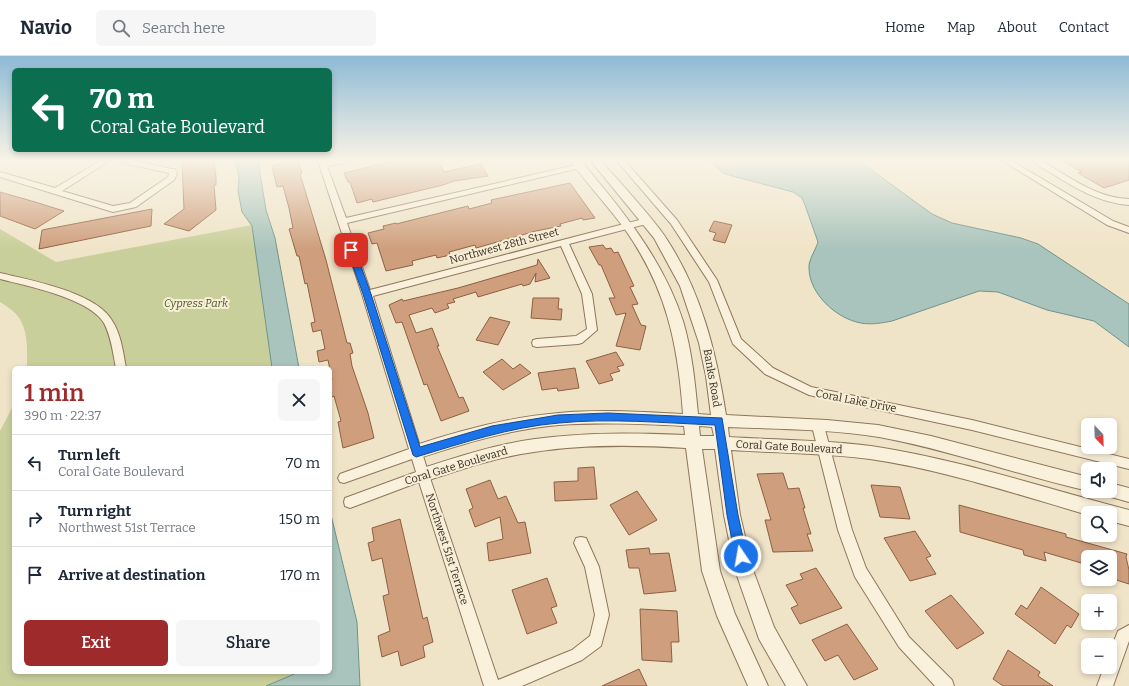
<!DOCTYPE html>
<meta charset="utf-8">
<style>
:root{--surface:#fff;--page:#f6f6f7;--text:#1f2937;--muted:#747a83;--line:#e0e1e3;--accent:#9e2a2b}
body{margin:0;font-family:Bitter,serif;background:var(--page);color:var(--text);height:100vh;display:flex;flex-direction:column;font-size:15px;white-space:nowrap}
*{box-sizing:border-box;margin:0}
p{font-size:13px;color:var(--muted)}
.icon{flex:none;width:22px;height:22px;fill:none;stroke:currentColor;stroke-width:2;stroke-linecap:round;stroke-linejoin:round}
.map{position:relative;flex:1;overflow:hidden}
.panel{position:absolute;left:12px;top:310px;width:320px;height:308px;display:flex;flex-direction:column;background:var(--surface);border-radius:6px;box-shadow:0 2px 6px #0003}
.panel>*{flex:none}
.top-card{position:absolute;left:12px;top:12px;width:320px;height:84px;border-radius:6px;box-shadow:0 2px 6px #0003;background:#0b6e4f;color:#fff;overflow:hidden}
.needle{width:26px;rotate:157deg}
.controls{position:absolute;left:1081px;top:362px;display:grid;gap:8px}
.controls a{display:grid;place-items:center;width:36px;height:36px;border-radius:6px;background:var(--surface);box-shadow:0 2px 6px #0003;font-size:20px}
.pin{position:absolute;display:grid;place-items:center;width:34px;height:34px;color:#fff;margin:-17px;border-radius:8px;box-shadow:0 2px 6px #0006}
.me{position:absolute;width:44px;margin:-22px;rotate:348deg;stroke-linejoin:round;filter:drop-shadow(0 0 3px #0008)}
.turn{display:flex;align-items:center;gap:14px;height:84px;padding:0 12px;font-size:18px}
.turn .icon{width:52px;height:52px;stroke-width:2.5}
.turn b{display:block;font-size:28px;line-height:34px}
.round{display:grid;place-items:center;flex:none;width:42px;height:42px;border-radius:6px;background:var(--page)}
.head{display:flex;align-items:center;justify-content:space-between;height:68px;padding:0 12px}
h1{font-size:24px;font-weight:600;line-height:30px;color:var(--accent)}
.button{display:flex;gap:8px;margin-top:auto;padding:8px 12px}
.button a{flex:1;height:46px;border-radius:6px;background:var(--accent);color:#fff;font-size:16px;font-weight:600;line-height:46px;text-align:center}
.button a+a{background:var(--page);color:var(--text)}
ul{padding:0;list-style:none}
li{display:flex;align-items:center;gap:12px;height:56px;padding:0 12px;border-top:1px solid var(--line)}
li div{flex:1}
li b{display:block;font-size:15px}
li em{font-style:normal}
header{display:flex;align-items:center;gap:24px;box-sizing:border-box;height:56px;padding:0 20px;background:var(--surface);border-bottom:1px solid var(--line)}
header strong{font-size:19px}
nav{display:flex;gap:22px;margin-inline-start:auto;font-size:14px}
.search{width:280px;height:36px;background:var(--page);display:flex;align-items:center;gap:10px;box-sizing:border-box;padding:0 14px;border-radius:6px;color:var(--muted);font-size:15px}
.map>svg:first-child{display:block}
</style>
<header>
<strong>Navio</strong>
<div class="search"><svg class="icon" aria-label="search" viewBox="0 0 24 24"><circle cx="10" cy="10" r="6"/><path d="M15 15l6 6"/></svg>Search here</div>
<nav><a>Home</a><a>Map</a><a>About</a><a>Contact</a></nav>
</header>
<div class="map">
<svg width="1129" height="630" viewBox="0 0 1129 630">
<rect width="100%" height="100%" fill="#f0e4c8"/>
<path fill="#c9cf9b" d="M252 169 272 312H27C27 294 29 271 15 257 11 253 5 249 0 246V173L56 206Z
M14 348V616H299L266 630H0V375Z"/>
<path fill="#a9c4bc" stroke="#6f938a" d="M235 105H258L266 154 275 182 299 312H272L252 170 242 156 238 135 239 121Z
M710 105H859L932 158 952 167 1021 182 1038 188 1129 248V291L1094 265 1047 254 998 236 979 235 892 265C882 267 871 269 861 267 837 263 809 238 809 212 808 205 816 193 818 186L805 149 802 142 793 136 736 121 723 117Z
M330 455 357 566 360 630H266L299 616H330Z"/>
<path fill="#cf9f7d" stroke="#8d5f41" d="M182 105H214L216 121V129H214L216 154 189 175 164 168 184 153Z
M280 105H298L302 117 300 118 326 204 347 287H350L353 297 350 298 352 310 368 357 374 382 343 392 338 366 341 365 334 340 332 341 330 335V325L332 324 328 304 319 306 317 295 325 293 321 274 313 276 311 267 315 266 307 227 305 228 299 200H297L289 173 293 172 289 152 283 130 277 131 272 110 281 108Z
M394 105H438L444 116 481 108 488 120 454 125 443 129 373 146 372 143 357 147 350 126H348L344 117Z
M1062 105H1129V124L1104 132 1078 117 1082 116Z
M570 127 595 162 583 164 582 162 560 168 561 170 536 175 476 192 475 189 449 196 450 199 437 202 436 199 412 205 413 209 386 215 377 187 372 188 368 177 384 173 383 170 396 167V168L468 150 469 153 492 147 491 144Z
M0 136 35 146 64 155 35 173 0 160Z
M152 153 151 170 39 193 42 174Z
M714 165 732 169 725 187 713 184 716 177 709 175Z
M603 189 606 193 611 192 614 197 618 196 634 230 630 231 638 248 632 249 641 269 646 270 640 294 616 290 626 257 616 259 609 242H615L601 209H599L589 191Z
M538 203 550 222 535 226 536 217 530 228 523 230 522 228 478 241 476 236 453 243 455 246 447 248 449 252 435 257 432 252 409 259 416 277 432 272 439 290H437L459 342 463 341 469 355 441 365 427 328 424 329 402 266 396 267 389 249 402 243 403 245 458 232 537 209Z
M533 242H559L558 253H562L561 264 531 262Z
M490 261 510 266 498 289 476 284Z
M616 296 624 309 617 311 620 315 610 318 613 324 599 328 586 305Z
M502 303 513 313 520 308 531 317 503 334 483 316Z
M575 312 579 332 558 335 557 332 542 334 538 317Z
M594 411 597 443 555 445 554 426 578 425V412Z
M783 417 788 433 799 432 805 452H803L811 478H807L813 495 773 496 765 464H771L757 418Z
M490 424 498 443 506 440 518 467 525 466 531 497 489 505 487 487 503 483 500 461 475 471 469 454 473 452 466 433Z
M871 429 900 431 910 463 880 461Z
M637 435 657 464 629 479 610 449Z
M959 449 1066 478V481L1127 498 1126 501 1129 514V528L1110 522V501H1088V509L1044 496 1046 505 1024 499 1023 494 960 476Z
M400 463 423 563 427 561 433 586 423 590 425 601 401 610 398 595 382 601 378 580 390 575 383 540 389 538 382 502 372 505 368 487 374 485 372 472Z
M915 475 931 500 926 502 936 518 910 525 884 482Z
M649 492 650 498 669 497 676 535 644 538 639 512H629L626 494Z
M816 512 842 552 800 568 791 552 798 549 786 529 803 523 800 518Z
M547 522 557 550 551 552 557 567 527 578 512 534Z
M1041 531 1079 558 1071 572 1067 569 1055 588 1015 558 1021 549 1027 553Z
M951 539 984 577 957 593 925 555Z
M640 553 677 555 679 586H671L672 606 642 604Z
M847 568 878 613 854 624 838 599 825 605 812 584Z
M1008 594 1040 616 1038 620 1053 630H1003L993 623Z
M639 613 647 630H602Z"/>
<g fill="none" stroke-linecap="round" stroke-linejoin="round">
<g stroke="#8d765c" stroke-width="2">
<path id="minor" d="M100 105H109L62 135 113 150 130 147 168 121 169 118V117L123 107 122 105H135L172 113H175L177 118 174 124 136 151 113 156 0 121V116L55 132Z
M318 105H345L344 107 327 110 346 162 580 108 584 110 580 112 347 167 370 234 647 162 651 165 650 167 569 188 592 238 597 274 582 287 578 288 537 291 533 290 532 287 533 284 537 283 576 280 587 273 582 238 561 190 373 240 429 419 498 624 572 594 590 580 595 559 585 511 574 487 576 482 581 481 586 482 599 511 609 559 601 590 582 604 522 630H484L419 426 350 452 345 450 344 446 345 442 416 416 412 403 344 427 340 426 338 422 340 418 409 393 362 238Z
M617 105H625L677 164 717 224 741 283 773 312 811 331 972 364 1129 403V413L972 374 809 339 765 318 733 288 709 226 671 168Z
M1003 105H1012L1113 165 1129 171V177L1107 169Z
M1033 105H1042C1069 121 1097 142 1129 143V149C1100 147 1075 132 1051 117 1045 113 1038 110 1033 105Z
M0 217C30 224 94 236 111 263 121 277 123 296 126 312H116C113 297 111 280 104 267 89 242 27 230 0 223Z
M818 365 822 367 824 370 852 474 866 512 909 581 952 624 954 630H935L899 591 855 521 838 474 812 370 814 367Z
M1129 569V585L1113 630H1097L1104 611H1110V595L1118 575Z"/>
</g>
<g stroke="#8d765c" stroke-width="2">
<path id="tertiary" d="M571 105H581C622 154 663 203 683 265 692 295 695 327 698 358L711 359 706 320 699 287 680 230 654 182 591 105H601C622 129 645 153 664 179 701 234 716 295 726 359L827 364 878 369 931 380 1088 421V435C1018 419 950 394 879 381 830 373 778 373 728 371L729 381C776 384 824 384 871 390 958 403 1044 432 1129 454V470L1110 465V457H1088V459C1016 438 944 414 870 403 824 397 777 397 731 394L740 459 753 514 774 571 807 630H786L759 583 735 514 724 459 715 393H702L720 515 735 558 768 630H748L717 560 702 515 686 392C636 389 584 388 534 396 496 401 459 414 423 426L417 424 415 419 417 414 423 412C460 400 497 388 535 383 585 376 635 377 685 379L684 370C642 368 601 366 559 369 510 373 463 388 416 403L410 401 408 396 410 391C458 375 508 361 559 357 600 353 642 356 683 358 678 287 666 231 624 172 607 149 587 128 571 105ZM699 370 712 371 714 380H700Z
M1110 427 1129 432V446L1104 439 1102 435H1110Z"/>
</g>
<use href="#minor" fill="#faf1dc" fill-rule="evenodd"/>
<use href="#tertiary" fill="#faf1dc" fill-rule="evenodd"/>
</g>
<linearGradient id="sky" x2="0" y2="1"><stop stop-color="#8fbad6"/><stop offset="0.54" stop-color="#f8f3e6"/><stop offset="1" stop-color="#f8f3e6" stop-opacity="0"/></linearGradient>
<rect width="1129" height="193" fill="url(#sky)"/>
<path fill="#1a73e8" stroke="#114b97" d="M351 191 355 194 371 238 420 391 492 370 558 359 608 357 722 362 738 459 747 500 745 504 741 505 737 504 735 500 727 459 715 369C663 367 610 362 559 367 510 371 463 387 416 401L413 399 363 238 347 194Z"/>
<g text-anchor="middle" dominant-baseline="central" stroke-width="4" stroke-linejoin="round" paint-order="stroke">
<g font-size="11" fill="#3d2e20" stroke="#f7eed8">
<text transform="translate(504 190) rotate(-15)">Northwest 28th Street</text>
<text transform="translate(712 322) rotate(80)">Banks Road</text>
<text transform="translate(856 345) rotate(11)">Coral Lake Drive</text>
<text transform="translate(789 391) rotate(3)">Coral Gate Boulevard</text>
<text transform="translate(456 410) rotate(-17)">Coral Gate Boulevard</text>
<text transform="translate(447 493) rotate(72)">Northwest 51st Terrace</text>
</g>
<g font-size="11" font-style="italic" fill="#4d5a26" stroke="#f7eed8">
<text x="196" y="247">Cypress Park</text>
</g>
</g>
</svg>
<div class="controls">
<a><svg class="needle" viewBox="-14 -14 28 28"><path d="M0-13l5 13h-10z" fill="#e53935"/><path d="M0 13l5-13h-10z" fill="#747a83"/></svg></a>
<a><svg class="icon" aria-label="sound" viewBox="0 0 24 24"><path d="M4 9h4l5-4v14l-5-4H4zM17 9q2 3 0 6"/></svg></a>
<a><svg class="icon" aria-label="search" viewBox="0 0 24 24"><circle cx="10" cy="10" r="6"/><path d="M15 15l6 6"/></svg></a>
<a><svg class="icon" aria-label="layers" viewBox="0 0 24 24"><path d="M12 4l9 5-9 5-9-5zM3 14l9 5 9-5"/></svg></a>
<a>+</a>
<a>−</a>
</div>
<div class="pin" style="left:351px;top:194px;background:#d93025"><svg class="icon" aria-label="arrive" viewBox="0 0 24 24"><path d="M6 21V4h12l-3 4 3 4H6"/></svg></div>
<svg class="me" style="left:741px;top:500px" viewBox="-20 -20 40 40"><circle r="17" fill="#1a73e8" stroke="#fff" stroke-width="3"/><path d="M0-11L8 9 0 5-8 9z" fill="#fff"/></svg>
<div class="top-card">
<div class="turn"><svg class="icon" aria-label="left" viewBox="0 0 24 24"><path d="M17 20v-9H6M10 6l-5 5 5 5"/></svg><div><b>70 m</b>Coral Gate Boulevard</div></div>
</div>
<section class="panel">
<div class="head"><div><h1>1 min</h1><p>390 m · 22:37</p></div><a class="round"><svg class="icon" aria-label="close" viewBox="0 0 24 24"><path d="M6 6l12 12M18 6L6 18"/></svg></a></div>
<ul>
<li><svg class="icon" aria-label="left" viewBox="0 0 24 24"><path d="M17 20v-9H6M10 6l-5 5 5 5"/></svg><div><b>Turn left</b><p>Coral Gate Boulevard</p></div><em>70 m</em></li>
<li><svg class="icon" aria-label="right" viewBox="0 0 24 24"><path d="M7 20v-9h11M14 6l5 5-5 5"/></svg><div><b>Turn right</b><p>Northwest 51st Terrace</p></div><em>150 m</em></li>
<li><svg class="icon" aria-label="arrive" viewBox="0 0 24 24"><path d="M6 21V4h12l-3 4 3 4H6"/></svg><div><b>Arrive at destination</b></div><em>170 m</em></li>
</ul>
<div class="button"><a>Exit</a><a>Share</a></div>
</section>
</div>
